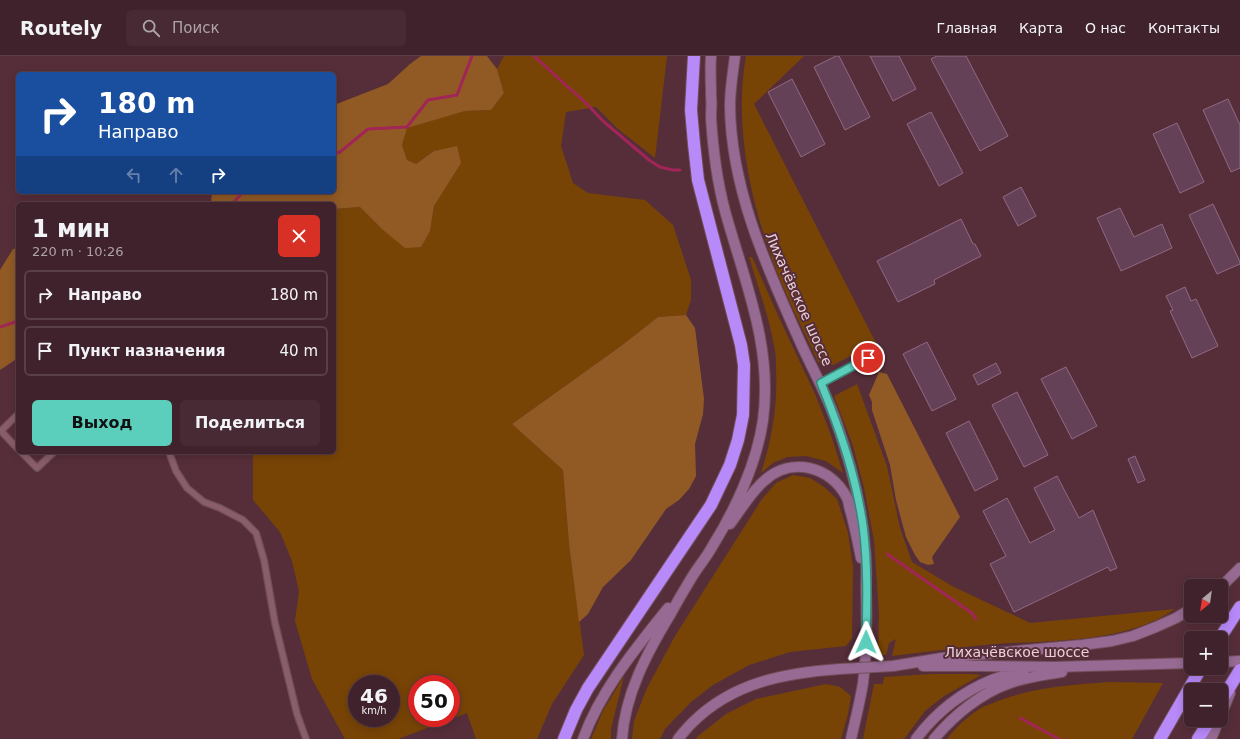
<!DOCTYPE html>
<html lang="ru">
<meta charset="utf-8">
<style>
:root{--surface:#40222c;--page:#472a34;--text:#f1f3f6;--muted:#aea4a9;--line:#593f48;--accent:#5bcebc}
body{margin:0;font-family:"DejaVu Sans",sans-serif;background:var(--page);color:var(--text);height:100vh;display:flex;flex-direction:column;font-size:15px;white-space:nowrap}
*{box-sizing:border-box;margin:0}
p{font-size:13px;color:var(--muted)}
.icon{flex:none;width:22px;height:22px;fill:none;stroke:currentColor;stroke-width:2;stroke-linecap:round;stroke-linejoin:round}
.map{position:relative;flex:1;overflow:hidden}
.panel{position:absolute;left:16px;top:146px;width:320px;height:252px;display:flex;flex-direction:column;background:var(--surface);border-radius:6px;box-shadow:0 2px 10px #0003,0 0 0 1px var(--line)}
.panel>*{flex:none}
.top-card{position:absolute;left:16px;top:16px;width:320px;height:122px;border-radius:6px;box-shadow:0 2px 10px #0003,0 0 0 1px var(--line);background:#1a4fa0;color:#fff;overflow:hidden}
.needle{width:26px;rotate:209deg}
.controls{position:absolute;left:1184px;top:523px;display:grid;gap:8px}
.controls a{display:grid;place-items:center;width:44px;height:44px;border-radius:6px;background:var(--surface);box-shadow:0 2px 10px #0003,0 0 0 1px var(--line);font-size:20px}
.speed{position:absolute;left:348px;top:619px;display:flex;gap:8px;font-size:20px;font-weight:700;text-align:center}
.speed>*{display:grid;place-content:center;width:52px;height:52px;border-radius:50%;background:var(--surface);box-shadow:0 2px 10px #0003,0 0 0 1px var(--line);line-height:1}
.speed small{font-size:10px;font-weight:400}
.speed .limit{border:6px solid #d22;background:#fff;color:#111}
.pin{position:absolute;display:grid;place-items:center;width:34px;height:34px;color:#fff;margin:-17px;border:2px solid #fff;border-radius:50%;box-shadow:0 1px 4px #0007}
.me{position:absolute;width:44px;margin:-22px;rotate:1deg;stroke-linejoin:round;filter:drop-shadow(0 0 3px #0008)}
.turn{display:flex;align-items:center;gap:14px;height:84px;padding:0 16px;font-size:18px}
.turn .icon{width:52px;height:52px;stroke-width:2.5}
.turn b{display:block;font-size:28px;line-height:34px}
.lanes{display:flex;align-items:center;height:38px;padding:0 16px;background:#0003;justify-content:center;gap:20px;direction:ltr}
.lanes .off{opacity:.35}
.round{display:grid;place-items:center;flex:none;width:42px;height:42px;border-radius:6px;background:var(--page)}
.head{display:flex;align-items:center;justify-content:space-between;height:68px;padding:0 16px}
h1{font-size:24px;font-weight:600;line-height:30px}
.button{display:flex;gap:8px;margin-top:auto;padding:8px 16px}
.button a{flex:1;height:46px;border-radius:6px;background:var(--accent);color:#111;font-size:16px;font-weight:600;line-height:46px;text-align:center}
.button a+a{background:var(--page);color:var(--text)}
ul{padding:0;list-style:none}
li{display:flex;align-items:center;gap:12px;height:50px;margin:0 8px 6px;padding:0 8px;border:2px solid var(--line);border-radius:6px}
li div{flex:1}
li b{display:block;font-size:15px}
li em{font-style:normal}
header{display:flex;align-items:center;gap:24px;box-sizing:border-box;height:56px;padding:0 20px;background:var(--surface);border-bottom:1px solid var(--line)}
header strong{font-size:19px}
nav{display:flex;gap:22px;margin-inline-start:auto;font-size:14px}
.search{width:280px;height:36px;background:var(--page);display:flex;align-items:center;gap:10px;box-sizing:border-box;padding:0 14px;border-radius:6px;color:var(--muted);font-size:15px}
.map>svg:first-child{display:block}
</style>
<header>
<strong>Routely</strong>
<div class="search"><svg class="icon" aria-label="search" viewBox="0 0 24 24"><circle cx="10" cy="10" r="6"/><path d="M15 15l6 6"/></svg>Поиск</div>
<nav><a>Главная</a><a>Карта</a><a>О нас</a><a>Контакты</a></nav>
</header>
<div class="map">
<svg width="1240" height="683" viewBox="0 0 1240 683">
<rect width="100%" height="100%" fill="#562e3a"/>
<path fill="#784406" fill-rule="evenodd" d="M504 0H667L655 102 618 73 596 51 566 56 561 90 573 127 588 137 645 144 673 169 691 224V244L686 259 658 261 621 290 512 368 563 414 569 488 584 599 552 648 537 683H476L467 657 398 683H345L312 623 295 565 299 535 292 505 280 476 253 444V396H334V153L360 151 382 173 430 175 434 150 460 107 457 91 434 95 416 108 407 104 402 89 407 71 465 55 491 54 504 37 497 13ZM357 628H391V662H357ZM417 628H451V662H417Z
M746 0H804L754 48 876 287 833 309 818 306C808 283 796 261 786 237 755 167 732 77 746 0Z
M749 201H752L781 266 815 338 831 379 843 417 826 405 806 400 787 401 773 407 761 417C772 383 778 348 776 312 776 305 776 297 774 290 769 260 758 231 749 201Z
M857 328 887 410 900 472 912 506 952 530 1030 567 1175 553C1168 557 1161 562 1154 565 1107 586 1045 585 995 588 961 591 927 596 892 600L896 583 889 587 886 599H878L879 557 874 484 864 432 853 390 834 340Z
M793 419 810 422 824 431 837 443 848 477 853 511 852 582 846 590 790 596 749 609 713 629 691 646 665 673 660 683H632L634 665 647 632 675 580 762 443 776 427Z
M932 618H971L981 619 944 640 925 655 904 683H863L874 628H883L884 621Z
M624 620 611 673V683H591L603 655Z
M1109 626 1163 627 1132 683H947C955 672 969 659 981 652 986 649 992 648 998 645 1034 631 1070 629 1109 626Z
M826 628 840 631 851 640 848 658 841 683H696L698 680 726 658 756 643Z"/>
<path fill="#915a25" d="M421 0H487L497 13 504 37 491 54 465 55 407 72 402 89 407 104 416 108 434 95 457 90 461 107 434 150 430 175 421 191 405 192 382 173 360 151 334 153V148H211L212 136H334V49L388 28 410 8Z
M18 192V302L0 314V214L13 193Z
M686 259 695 272 704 343 703 358 695 388 696 420 689 433 679 444 666 453 631 504 603 531 588 558 579 566 569 488 563 414 512 368 621 290 658 261Z
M879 316 887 318 960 461 932 501 934 508 928 509 920 506 915 499 906 481 896 444 890 409 872 354V346L869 339Z"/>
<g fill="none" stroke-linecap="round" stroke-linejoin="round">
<path stroke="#a22557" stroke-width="3" d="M534 0 568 31 585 46 603 65 649 104 660 111 673 114H680
M334 98 340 96 368 73 407 71 428 44 457 39 472 0
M232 148 243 136
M0 271 18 265
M887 498 972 557 976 563
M1020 662 1059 683"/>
</g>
<path fill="#654157" stroke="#916982" d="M836 0H839L870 61 845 74 814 11Z
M870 0H899L916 33 893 45Z
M937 0H966L1008 80 980 95 931 3Z
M792 23 825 88 801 101 768 36Z
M1228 43 1240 69V112L1231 116 1203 54Z
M931 56 963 117 939 130 907 68Z
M1177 67 1204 126 1180 137 1153 78Z
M1021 131 1036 160 1018 170 1003 141Z
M1213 148 1240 206V208L1217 218 1189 159Z
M1120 152 1134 181 1162 168 1172 192 1121 215 1097 162Z
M961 163 973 188H975L981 200 934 224 935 228 898 246 877 205Z
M1185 231 1191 245 1196 243 1218 290 1192 302 1170 255 1173 254 1166 240Z
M927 286 956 343 932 355 903 298Z
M996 307 1001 317 978 329 973 319Z
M1066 311 1097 370 1072 383 1041 323Z
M1017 336 1048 399 1024 411 992 349Z
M969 365 998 423 975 435 946 377Z
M1135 400 1145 424 1138 427 1128 403Z
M1057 420 1079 462 1093 454 1117 512 1110 515 1108 511 1014 556 990 508 1006 500 983 455 1007 442 1030 487 1055 474 1034 432Z"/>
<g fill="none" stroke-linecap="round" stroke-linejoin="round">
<g stroke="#6f4e58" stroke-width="8">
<path id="lane" d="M821 327 880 296
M18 358 1 375 18 393
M21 396 37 412 54 396
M169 396 176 415 187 432 204 446 220 452 243 464 256 477 264 504 275 567 297 658 306 683"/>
</g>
<g stroke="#6f4e58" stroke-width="12">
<path id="secondary" d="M735 0C733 16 730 33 730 50 731 135 768 214 802 290 814 316 828 341 837 368 851 408 862 450 865 492 867 506 866 521 866 535 867 566 867 597 863 627 860 646 855 665 851 683
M730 468C740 455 751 436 764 425 791 400 831 410 847 442 849 446 849 452 851 457 855 472 858 487 861 502
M1221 531 1240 512
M1221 606 1240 605
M893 610 942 602 1082 589 1112 585 1133 580 1156 571 1176 562 1191 553
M923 610H980L1054 611 1191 607
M1221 659 1230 637
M583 683C601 634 636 592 668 552
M622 683C625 638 647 597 670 559 677 546 684 534 692 521 698 511 706 502 712 491 735 454 757 407 763 364 773 290 744 224 725 155 717 125 713 93 711 62 711 54 712 47 711 40 711 26 710 13 711 0
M678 683C682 678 687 672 692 667 733 626 785 617 840 613
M916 683C937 655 961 636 994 623 1004 620 1014 616 1024 615
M934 683C954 659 981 637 1010 627 1027 621 1045 619 1062 616
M1211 683 1219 664"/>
</g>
<g stroke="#6f4e58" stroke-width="14">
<path id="highway" d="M1220 582 1240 551
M1221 645 1240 614
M564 683 576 654 588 632 711 449 730 409 738 384 743 359 744 309 741 289 698 124 694 88 691 54 694 0
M1160 683 1201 612
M1198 683 1210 664"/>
</g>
<use href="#lane" stroke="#895d69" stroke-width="5.5"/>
<use href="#secondary" stroke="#976a94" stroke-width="10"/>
<use href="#highway" stroke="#b889f9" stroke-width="12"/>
<g stroke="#6f4e58" stroke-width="12" stroke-linecap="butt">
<path id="secondary-bridge" d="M840 613 893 610"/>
</g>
<use href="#secondary-bridge" stroke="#976a94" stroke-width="10"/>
</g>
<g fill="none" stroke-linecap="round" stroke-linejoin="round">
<g stroke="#3b867a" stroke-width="10">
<path id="route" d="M866 586C867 548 868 508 863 470 856 420 840 374 821 327L868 302"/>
</g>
<use href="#route" stroke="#5bcebc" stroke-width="7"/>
</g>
<g text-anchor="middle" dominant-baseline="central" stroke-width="4" stroke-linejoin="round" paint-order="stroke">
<g font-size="14" fill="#ecd2d8" stroke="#562e3a">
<text transform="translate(799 243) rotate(66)">Лихачёвское шоссе</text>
<text x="1017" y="596">Лихачёвское шоссе</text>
</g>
</g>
</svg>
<div class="controls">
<a><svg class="needle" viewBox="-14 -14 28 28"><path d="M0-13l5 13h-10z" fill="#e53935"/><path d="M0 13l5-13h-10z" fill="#aea4a9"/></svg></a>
<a>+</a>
<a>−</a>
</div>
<div class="speed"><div>46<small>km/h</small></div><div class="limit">50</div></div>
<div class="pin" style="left:868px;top:302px;background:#d93025"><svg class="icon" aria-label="arrive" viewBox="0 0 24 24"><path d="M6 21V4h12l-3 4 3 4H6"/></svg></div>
<svg class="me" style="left:866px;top:586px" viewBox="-20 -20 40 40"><path d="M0-17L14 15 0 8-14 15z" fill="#5bcebc" stroke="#fff" stroke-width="4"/></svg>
<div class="top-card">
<div class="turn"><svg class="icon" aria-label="right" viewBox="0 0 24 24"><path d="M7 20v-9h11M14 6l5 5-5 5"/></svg><div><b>180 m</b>Направо</div></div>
<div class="lanes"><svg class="icon off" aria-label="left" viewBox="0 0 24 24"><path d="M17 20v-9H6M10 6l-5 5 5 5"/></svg><svg class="icon off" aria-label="ahead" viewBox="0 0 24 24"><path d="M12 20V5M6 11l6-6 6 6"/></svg><svg class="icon" aria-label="right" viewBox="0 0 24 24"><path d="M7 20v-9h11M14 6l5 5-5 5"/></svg></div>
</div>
<section class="panel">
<div class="head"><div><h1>1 мин</h1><p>220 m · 10:26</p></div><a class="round" style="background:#d93025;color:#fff"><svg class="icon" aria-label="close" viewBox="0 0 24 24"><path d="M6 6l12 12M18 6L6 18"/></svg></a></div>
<ul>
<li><svg class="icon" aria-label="right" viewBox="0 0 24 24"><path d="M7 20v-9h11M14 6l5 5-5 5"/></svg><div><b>Направо</b></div><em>180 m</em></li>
<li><svg class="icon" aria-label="arrive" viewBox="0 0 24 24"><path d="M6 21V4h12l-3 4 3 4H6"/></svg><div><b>Пункт назначения</b></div><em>40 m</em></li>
</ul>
<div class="button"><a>Выход</a><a>Поделиться</a></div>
</section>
</div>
